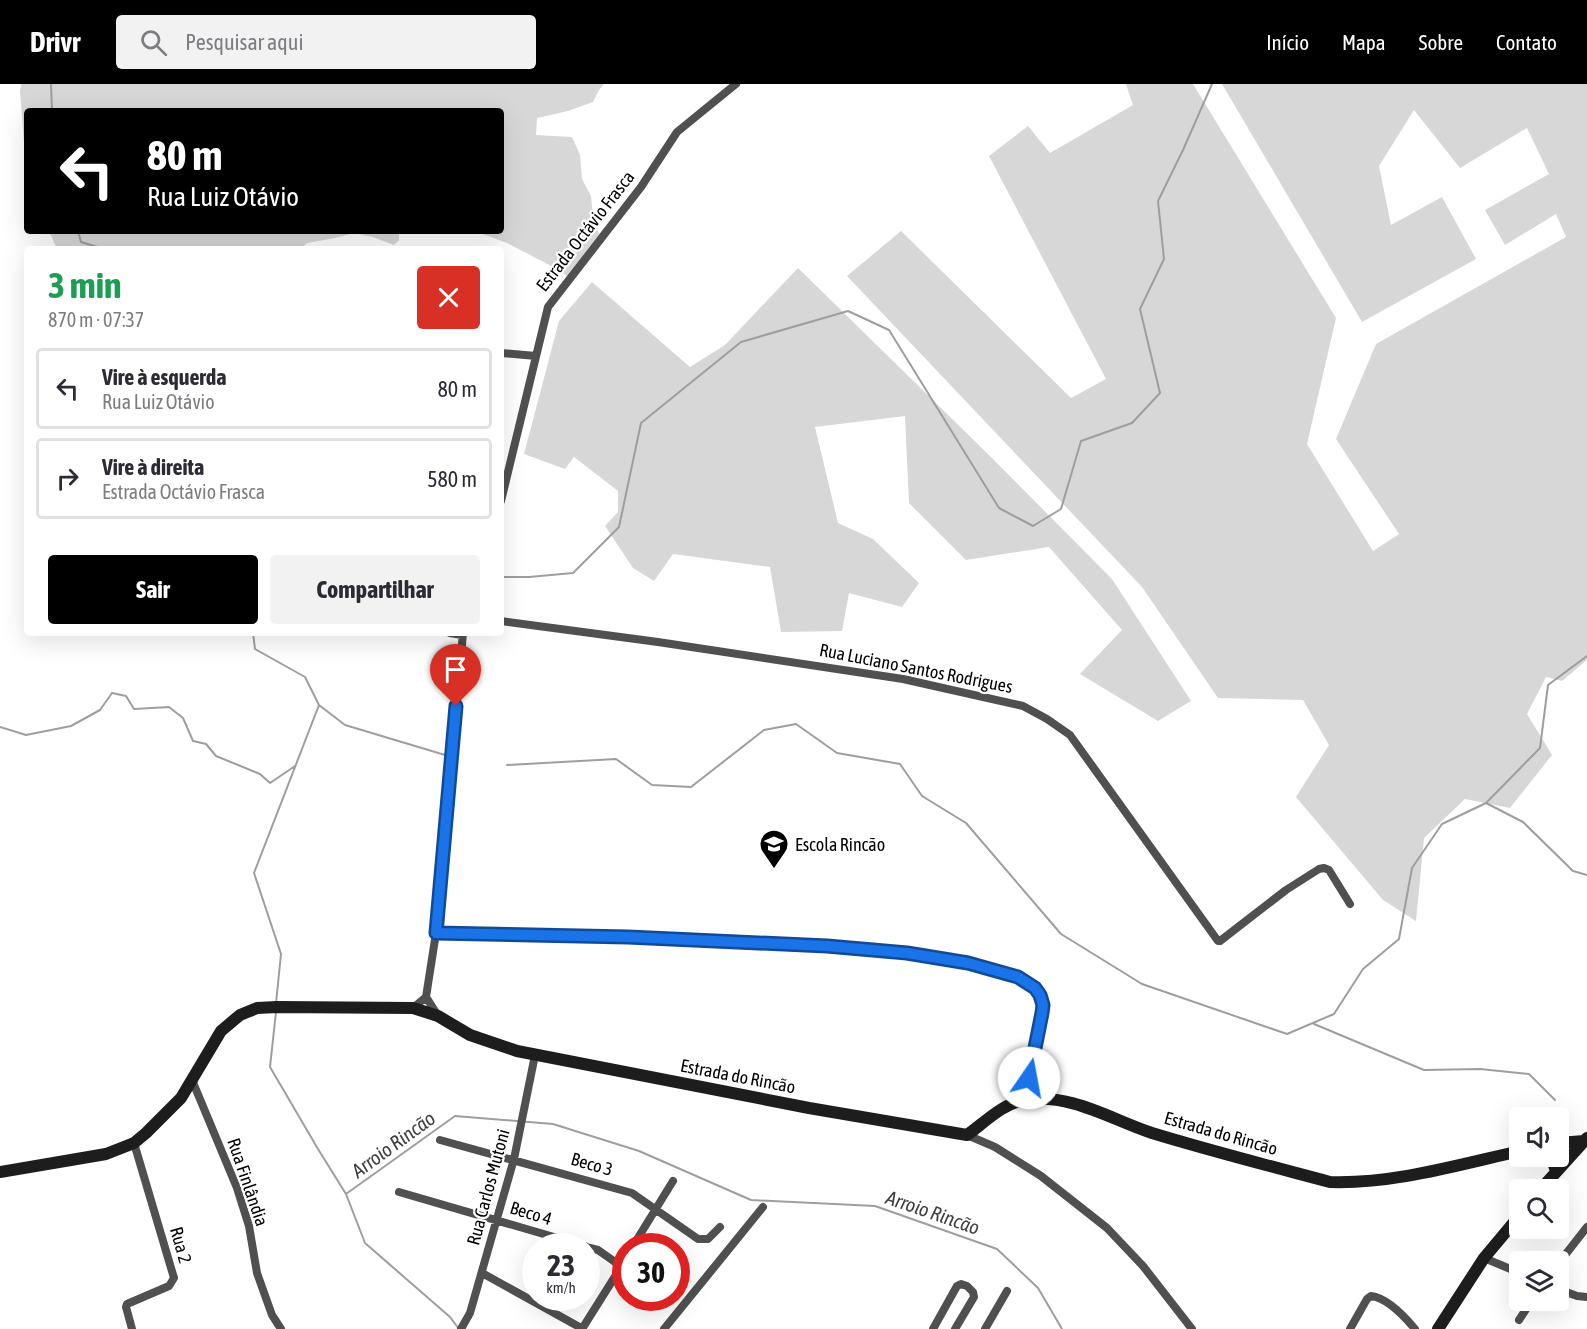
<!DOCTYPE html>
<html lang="pt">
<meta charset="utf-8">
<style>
:root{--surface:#fff;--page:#f2f2f3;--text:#2b2b33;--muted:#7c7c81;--line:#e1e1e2;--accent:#000}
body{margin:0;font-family:"Asap Condensed",sans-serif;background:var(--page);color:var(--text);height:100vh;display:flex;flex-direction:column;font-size:22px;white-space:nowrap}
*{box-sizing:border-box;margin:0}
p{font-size:20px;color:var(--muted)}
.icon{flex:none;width:33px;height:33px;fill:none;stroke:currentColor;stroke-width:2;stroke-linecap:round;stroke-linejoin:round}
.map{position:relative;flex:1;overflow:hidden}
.drawer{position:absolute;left:24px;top:162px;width:480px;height:390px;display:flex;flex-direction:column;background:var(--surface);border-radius:6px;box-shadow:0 6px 24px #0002}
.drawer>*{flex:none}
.guide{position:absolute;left:24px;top:24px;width:480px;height:126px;border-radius:6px;box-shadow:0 6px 24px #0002;background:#000;color:#fff;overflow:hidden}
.tools{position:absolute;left:1509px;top:1023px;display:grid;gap:12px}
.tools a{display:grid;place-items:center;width:60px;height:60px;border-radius:6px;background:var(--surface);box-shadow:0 6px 24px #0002;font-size:30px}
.speed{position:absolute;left:522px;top:1149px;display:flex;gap:12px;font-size:30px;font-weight:700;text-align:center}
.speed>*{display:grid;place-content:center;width:78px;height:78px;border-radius:50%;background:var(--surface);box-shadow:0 6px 24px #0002;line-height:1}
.speed small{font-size:15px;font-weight:400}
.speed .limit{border:9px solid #d22;background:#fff;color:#111}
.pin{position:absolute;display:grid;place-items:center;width:51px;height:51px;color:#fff;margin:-62px -26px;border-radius:50% 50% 50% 0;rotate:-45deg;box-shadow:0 0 6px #0007}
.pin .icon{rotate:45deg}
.me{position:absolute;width:66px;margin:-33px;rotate:12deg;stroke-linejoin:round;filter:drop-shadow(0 0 4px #0008)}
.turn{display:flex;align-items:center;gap:21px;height:126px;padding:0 24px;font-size:27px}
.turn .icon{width:78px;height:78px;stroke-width:2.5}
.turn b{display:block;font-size:42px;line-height:51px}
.round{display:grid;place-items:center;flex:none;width:63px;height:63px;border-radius:6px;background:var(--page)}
.summary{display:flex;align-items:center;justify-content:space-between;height:102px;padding:0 24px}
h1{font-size:36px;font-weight:700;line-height:45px;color:#1e9e55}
.cta{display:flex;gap:12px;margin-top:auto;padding:12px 24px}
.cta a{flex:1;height:69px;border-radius:6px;background:var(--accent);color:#fff;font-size:24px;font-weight:700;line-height:69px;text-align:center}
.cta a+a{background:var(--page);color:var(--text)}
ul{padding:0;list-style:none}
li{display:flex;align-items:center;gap:18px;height:81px;margin:0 12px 9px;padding:0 12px;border:3px solid var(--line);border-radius:6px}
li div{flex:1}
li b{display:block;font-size:22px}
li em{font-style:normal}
header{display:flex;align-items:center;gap:36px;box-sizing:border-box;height:84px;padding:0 30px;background:var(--accent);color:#fff}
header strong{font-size:28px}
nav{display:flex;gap:33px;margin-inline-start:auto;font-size:21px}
.search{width:420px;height:54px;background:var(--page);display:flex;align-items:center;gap:15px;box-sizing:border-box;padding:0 21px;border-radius:6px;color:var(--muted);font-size:22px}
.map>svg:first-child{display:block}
</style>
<header>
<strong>Drivr</strong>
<div class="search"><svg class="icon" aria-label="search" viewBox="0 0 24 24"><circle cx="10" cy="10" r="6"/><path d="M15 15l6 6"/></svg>Pesquisar aqui</div>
<nav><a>Início</a><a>Mapa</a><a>Sobre</a><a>Contato</a></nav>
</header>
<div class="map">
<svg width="1587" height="1245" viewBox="0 0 1587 1245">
<rect width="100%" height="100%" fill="#fff"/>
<path fill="#d7d7d7" d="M21 0H604L599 6 593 18 568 27 537 34 536 51 572 53 580 71 582 95 591 112 593 133 599 150 567 192 557 185 507 159 480 149 481 147H501V27H27V96L20 8Z
M1126 0H1193L1336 234 1307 360 1373 467 1399 450 1336 355 1376 260 1566 153 1556 130 1505 161 1485 126 1549 90 1527 44 1460 84 1414 26 1379 82 1391 141 1442 113 1476 175 1362 238 1222 0H1587V576L1562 597 1546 593 1527 630 1552 671 1510 724 1465 715 1424 754 1416 837 1383 816 1296 713 1329 661 1303 616 1218 614 1142 503 847 192 901 147 1071 314 1106 295 989 72 1028 42 1050 69 1133 21Z
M49 147H399V156L394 161 373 153 354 149 335 154 307 159 301 165H57Z
M798 184 993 375 1112 495 1191 617 1158 637 1080 590 1122 546 1049 463 966 476 909 419 905 332 815 343 838 439 873 455 919 499 902 523 849 509 842 547 781 548 770 483 673 470 654 497 633 484 605 442 618 428V407L574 373 565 385 524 370 559 237 592 198 690 283 725 261Z"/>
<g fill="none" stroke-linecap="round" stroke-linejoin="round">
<path stroke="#9e9e9e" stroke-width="2" d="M51 0 52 27
M78 147 81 158 104 165
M501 493H529L573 489 619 443 641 339 741 258 848 227 889 246 999 424 1033 442 1061 425 1081 357 1132 339 1160 309 1140 225 1164 175 1158 117 1183 66 1212 0
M253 549 255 565 305 593 319 621 254 789 281 870 276 919
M319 621 345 641 445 671
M0 643 26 651 71 642 100 626 112 609 126 612 134 625 169 623 183 634 193 657 206 660 216 672 260 690 270 699 295 682
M507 681 616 675 652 701 691 703 764 646 796 640 837 669 900 680 922 712 966 739 1061 850 1142 900 1287 950 1334 930 1363 885 1399 855 1412 784 1442 740 1486 719 1540 664 1548 601 1587 572
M1486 719 1523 738 1573 787 1587 791
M276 928 270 983 318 1065 346 1110 455 1032 553 1040 639 1067 751 1116 875 1122 997 1165 1038 1204 1062 1245
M1314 940 1424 986 1480 985 1529 990 1555 1016
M346 1110 365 1159 450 1233 459 1245"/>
<path stroke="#505050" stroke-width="8" d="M501 269 536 272
M501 417 548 223 641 103 677 48 736 0
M501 537 658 558 903 595 1023 622 1047 635 1070 651 1218 857H1220L1286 806 1319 785 1324 784 1329 786 1350 820
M450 549 462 551
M436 849 628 853 827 862 907 869 968 879 1018 893 1035 904 1040 911 1043 921 1024 1016
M426 913 438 932
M413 924 426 913 436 849 463 549
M192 996 237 1104 249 1142 257 1189 272 1231 281 1245
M967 1051 995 1063 1041 1092 1107 1144 1143 1182 1192 1245
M440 1056 632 1109 698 1155H708L720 1143
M399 1108 585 1162
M633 1162 673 1097
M586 1163 598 1166 625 1185
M1484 1174 1520 1189
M1558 1180 1587 1143
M482 1189 583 1245
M1558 1205 1577 1212 1587 1213
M1519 1236 1532 1216
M132 1245 126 1223 127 1220 169 1202 174 1194 134 1059
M461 1245 470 1229 514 1075 535 971
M582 1245 626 1175
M664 1245 763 1123
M933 1245 957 1202 961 1200 967 1202 973 1208 974 1213 955 1245
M985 1245 1007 1207
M1350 1245 1367 1215 1371 1212C1388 1214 1405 1233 1415 1245"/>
<path stroke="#1d1d1d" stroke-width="12" d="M1558 1059 1585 1057
M1547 1072 1552 1075 1556 1087
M0 1088 106 1070 134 1059 146 1049 181 1014 221 947 240 931 257 924 277 923 413 924 438 932 470 951 517 967 809 1024 967 1051C984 1039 1003 1019 1025 1016 1071 1009 1110 1035 1152 1049 1211 1067 1270 1082 1330 1098 1394 1100 1457 1081 1520 1067
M1540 1106 1587 1054
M1438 1245 1484 1174 1520 1131"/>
</g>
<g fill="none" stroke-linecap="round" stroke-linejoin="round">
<g stroke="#114b97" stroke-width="15">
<path id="route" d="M456 622 436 849 628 853 827 862 907 869 968 879 1018 893 1035 904 1040 911 1043 921 1042 929 1029 994"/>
</g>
<use href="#route" stroke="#1a73e8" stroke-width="10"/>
</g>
<defs>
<g id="school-pin" transform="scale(1.5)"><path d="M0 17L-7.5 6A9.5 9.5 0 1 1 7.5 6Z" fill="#000" stroke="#fff"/><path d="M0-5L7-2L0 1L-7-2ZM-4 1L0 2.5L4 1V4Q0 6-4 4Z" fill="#fff"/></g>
</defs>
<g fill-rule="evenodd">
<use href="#school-pin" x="774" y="760"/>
</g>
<g text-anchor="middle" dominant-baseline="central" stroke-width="4.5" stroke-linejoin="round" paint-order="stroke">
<g font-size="18" fill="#000" stroke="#fff">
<text transform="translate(585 147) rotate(-52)">Estrada Octávio Frasca</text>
<text transform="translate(916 584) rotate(11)">Rua Luciano Santos Rodrigues</text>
<text transform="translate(738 992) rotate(11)">Estrada do Rincão</text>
<text transform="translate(1221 1049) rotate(16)">Estrada do Rincão</text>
<text transform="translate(592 1080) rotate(16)">Beco 3</text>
<text transform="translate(248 1098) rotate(71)">Rua Finlândia</text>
<text transform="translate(488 1103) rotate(-75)">Rua Carlos Mutoni</text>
<text transform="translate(531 1129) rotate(17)">Beco 4</text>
<text transform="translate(181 1161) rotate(74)">Rua 2</text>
</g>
<g font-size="18" fill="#000" stroke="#fff" text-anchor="start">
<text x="795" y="760">Escola Rincão</text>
</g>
<g font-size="20" font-style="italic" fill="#3f3f3f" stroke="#fff">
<text transform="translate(393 1060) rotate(-36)">Arroio Rincão</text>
<text transform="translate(933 1128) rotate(19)">Arroio Rincão</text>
</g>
</g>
</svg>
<div class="tools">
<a><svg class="icon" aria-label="sound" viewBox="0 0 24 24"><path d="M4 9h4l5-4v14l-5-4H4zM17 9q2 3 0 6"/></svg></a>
<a><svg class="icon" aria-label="search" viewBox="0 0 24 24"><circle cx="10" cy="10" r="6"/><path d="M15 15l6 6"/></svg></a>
<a><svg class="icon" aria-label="layers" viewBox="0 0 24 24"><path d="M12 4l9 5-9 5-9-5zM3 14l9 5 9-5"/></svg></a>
</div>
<div class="speed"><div>23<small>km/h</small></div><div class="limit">30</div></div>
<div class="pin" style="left:456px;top:622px;background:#d93025"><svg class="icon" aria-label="arrive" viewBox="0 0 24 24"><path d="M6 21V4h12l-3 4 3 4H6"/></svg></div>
<svg class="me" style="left:1029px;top:994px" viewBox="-20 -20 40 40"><circle r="19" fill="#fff"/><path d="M0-13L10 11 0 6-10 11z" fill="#1a73e8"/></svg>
<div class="guide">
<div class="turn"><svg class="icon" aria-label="left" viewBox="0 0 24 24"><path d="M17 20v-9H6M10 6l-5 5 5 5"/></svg><div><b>80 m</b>Rua Luiz Otávio</div></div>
</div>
<section class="drawer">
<div class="summary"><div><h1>3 min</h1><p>870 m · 07:37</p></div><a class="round" style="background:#d93025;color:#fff"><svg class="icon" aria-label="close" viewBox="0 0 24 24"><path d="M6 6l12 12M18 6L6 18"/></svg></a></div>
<ul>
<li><svg class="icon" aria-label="left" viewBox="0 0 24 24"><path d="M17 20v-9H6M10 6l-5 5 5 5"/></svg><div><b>Vire à esquerda</b><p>Rua Luiz Otávio</p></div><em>80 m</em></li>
<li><svg class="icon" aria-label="right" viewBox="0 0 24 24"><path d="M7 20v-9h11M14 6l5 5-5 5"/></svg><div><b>Vire à direita</b><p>Estrada Octávio Frasca</p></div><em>580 m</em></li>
</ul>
<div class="cta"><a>Sair</a><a>Compartilhar</a></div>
</section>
</div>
